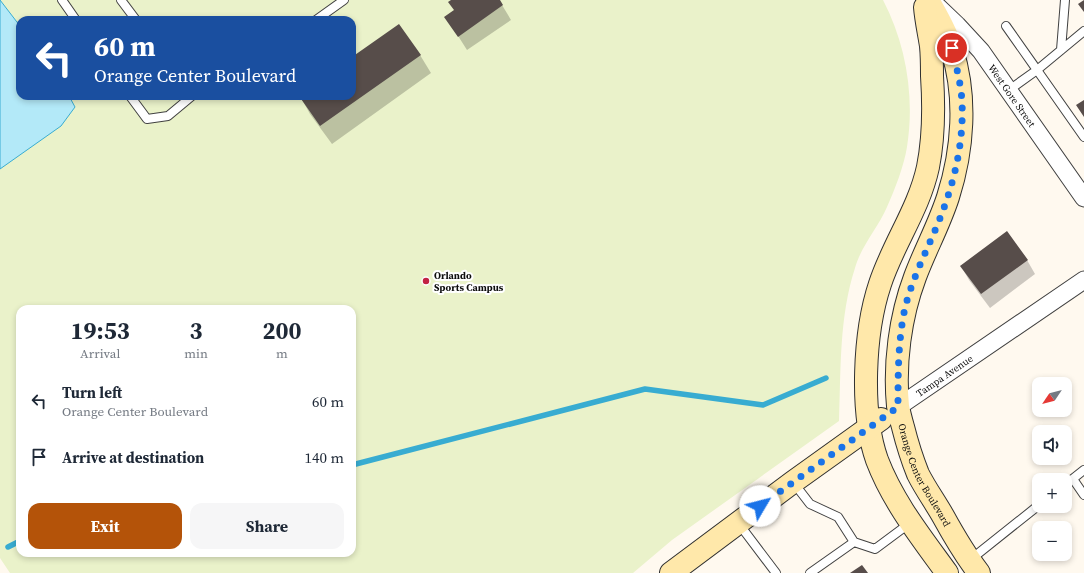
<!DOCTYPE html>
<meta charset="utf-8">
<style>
:root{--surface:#fff;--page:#f6f6f7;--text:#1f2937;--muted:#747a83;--accent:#b45309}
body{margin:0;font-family:"Source Serif 4",serif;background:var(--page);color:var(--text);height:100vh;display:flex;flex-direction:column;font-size:15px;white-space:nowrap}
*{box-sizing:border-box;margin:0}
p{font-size:13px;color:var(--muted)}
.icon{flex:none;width:22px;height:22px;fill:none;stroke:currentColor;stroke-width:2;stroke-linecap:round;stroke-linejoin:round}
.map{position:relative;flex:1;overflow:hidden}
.drawer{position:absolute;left:16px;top:305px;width:340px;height:252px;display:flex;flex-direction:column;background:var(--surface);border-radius:12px;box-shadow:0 2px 6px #0003}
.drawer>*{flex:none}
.guide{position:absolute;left:16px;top:16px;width:340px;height:84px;border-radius:12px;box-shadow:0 2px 6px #0003;background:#1a4fa0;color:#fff;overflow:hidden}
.needle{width:26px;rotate:235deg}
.tools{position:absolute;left:1032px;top:377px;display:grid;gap:8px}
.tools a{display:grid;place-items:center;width:40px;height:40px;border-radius:8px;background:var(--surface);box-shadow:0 2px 6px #0003;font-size:20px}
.pin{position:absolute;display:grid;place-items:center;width:34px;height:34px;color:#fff;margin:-17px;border:2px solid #fff;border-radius:50%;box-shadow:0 1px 4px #0007}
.me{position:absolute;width:44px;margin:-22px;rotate:53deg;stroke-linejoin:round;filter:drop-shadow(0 0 3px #0008)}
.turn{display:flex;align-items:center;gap:14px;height:84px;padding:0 12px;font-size:18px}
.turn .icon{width:52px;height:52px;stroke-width:2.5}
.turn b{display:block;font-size:28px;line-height:34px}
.eta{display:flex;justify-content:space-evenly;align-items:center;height:68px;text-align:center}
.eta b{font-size:24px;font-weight:700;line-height:28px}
.cta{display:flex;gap:8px;margin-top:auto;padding:8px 12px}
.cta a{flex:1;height:46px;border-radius:12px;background:var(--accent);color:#fff;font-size:16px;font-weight:700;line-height:46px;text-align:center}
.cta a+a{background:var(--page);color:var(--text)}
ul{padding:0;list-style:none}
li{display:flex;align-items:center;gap:12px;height:56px;padding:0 12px}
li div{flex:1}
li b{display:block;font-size:15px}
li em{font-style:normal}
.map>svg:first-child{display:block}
</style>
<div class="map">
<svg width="1084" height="573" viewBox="0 0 1084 573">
<rect width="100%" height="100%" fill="#fff9ef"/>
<path fill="#eaf2ca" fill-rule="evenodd" d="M0 0H883C906 44 915 97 907 147 904 166 895 189 887 207 878 228 861 246 855 268 839 317 841 370 839 421L672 540 633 573H10L0 558ZM20 20H352V96H20ZM20 309H352V553H20Z"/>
<path fill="#b3e9f8" stroke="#38acd1" d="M0 0 20 26V96H69L75 107 61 126 0 169Z"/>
<path fill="#0003" d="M452 0H499L511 20 467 50 446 17 455 11Z
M420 55 431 73 332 144 310 114 300 96H352V58Z
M1027 260 1035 274 990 308 969 280 961 266Z"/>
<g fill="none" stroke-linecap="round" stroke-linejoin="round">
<path stroke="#38acd1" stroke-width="5.5" d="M352 465 645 389 763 405 826 378
M8 547 20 541"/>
</g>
<path fill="#574d4a" d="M451 0H500L503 5 458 37 444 17 454 10 448 2Z
M1084 0V12L1078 4Z
M399 24 421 55 320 126 299 96H352V57Z
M1084 100V117L1076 105Z
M1007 231 1028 260 981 294 960 266Z
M862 565 868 573H850Z"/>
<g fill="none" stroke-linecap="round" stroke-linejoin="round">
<g stroke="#414141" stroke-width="10">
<path id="lane" d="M62 0 76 20
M121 0 136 20
M316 20 344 0
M1006 26 1037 70 1084 31
M1061 50 1065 0
M1009 90 1037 70 1084 137
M130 96 147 119 168 116 192 96
M1073 479 1084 495
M793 482 810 504 838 517 854 542
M1065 485 1084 470
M739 524 776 573
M970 560 1039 505
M810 573 854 542 875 549 910 523"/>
</g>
<g stroke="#414141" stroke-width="19">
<g id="street">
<path id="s1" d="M935 4 957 25 981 51 1084 198"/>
<path id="s2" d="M898 407 1084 280"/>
</g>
</g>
<g stroke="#303030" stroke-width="24">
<g id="secondary">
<path id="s3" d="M928 0C937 16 947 32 952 50 967 97 963 150 948 197 939 225 925 250 915 277 900 317 894 364 898 406 899 413 901 420 903 427 907 443 912 459 918 474 925 488 935 502 943 516 954 536 965 555 979 573"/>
<path d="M925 7C926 20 929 33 931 46 932 56 932 66 932 76 934 106 934 137 928 167 919 209 893 244 880 284 864 332 860 412 877 460 893 502 921 537 947 573"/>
<path d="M671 573 793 482 881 419"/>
</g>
</g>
<use href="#lane" stroke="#fff" stroke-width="8"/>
<use href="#street" stroke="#fff" stroke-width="17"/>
<use href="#secondary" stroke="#ffe8aa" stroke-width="22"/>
</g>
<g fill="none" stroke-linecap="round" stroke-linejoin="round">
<path stroke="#1a73e8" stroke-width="7" stroke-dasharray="0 12.6" d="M760 506 898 407C898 374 898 340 905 308 912 280 925 254 936 228 953 188 964 145 962 102 961 83 956 66 952 48"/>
</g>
<circle fill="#c22243" stroke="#fff" stroke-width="1.5" cx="426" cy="281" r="4"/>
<g text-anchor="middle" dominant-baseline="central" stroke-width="4" stroke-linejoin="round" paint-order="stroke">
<g font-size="10" fill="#0e0e0e" stroke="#fff">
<text stroke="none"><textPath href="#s1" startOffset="120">West Gore Street</textPath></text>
<text stroke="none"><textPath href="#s2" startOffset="56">Tampa Avenue</textPath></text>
<text stroke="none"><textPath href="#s3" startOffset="497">Orange Center Boulevard</textPath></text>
</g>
<g font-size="10" font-weight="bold" fill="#0e0e0e" stroke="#fff" text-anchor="start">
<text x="434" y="275">Orlando<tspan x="434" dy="12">Sports Campus</tspan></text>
</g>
</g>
</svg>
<div class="tools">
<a><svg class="needle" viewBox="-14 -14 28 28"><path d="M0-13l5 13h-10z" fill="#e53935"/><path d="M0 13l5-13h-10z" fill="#747a83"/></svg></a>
<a><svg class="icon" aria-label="sound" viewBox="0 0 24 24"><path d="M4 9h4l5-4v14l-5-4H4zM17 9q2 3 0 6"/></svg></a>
<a>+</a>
<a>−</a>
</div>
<div class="pin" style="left:952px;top:48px;background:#d93025"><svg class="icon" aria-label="arrive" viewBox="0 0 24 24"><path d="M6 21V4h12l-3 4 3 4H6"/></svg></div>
<svg class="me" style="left:760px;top:506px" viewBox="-20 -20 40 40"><circle r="19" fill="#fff"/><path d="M0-13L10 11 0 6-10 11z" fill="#1a73e8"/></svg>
<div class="guide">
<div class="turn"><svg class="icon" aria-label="left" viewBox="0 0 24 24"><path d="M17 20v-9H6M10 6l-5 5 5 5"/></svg><div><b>60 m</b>Orange Center Boulevard</div></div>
</div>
<section class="drawer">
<div class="eta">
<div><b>19:53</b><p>Arrival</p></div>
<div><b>3</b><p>min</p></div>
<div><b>200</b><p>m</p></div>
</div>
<ul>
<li><svg class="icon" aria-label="left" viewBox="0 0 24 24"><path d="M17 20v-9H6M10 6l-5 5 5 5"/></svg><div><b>Turn left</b><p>Orange Center Boulevard</p></div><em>60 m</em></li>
<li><svg class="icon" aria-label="arrive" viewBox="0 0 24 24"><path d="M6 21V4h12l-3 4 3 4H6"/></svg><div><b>Arrive at destination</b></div><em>140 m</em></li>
</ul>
<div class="cta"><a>Exit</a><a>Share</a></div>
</section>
</div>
